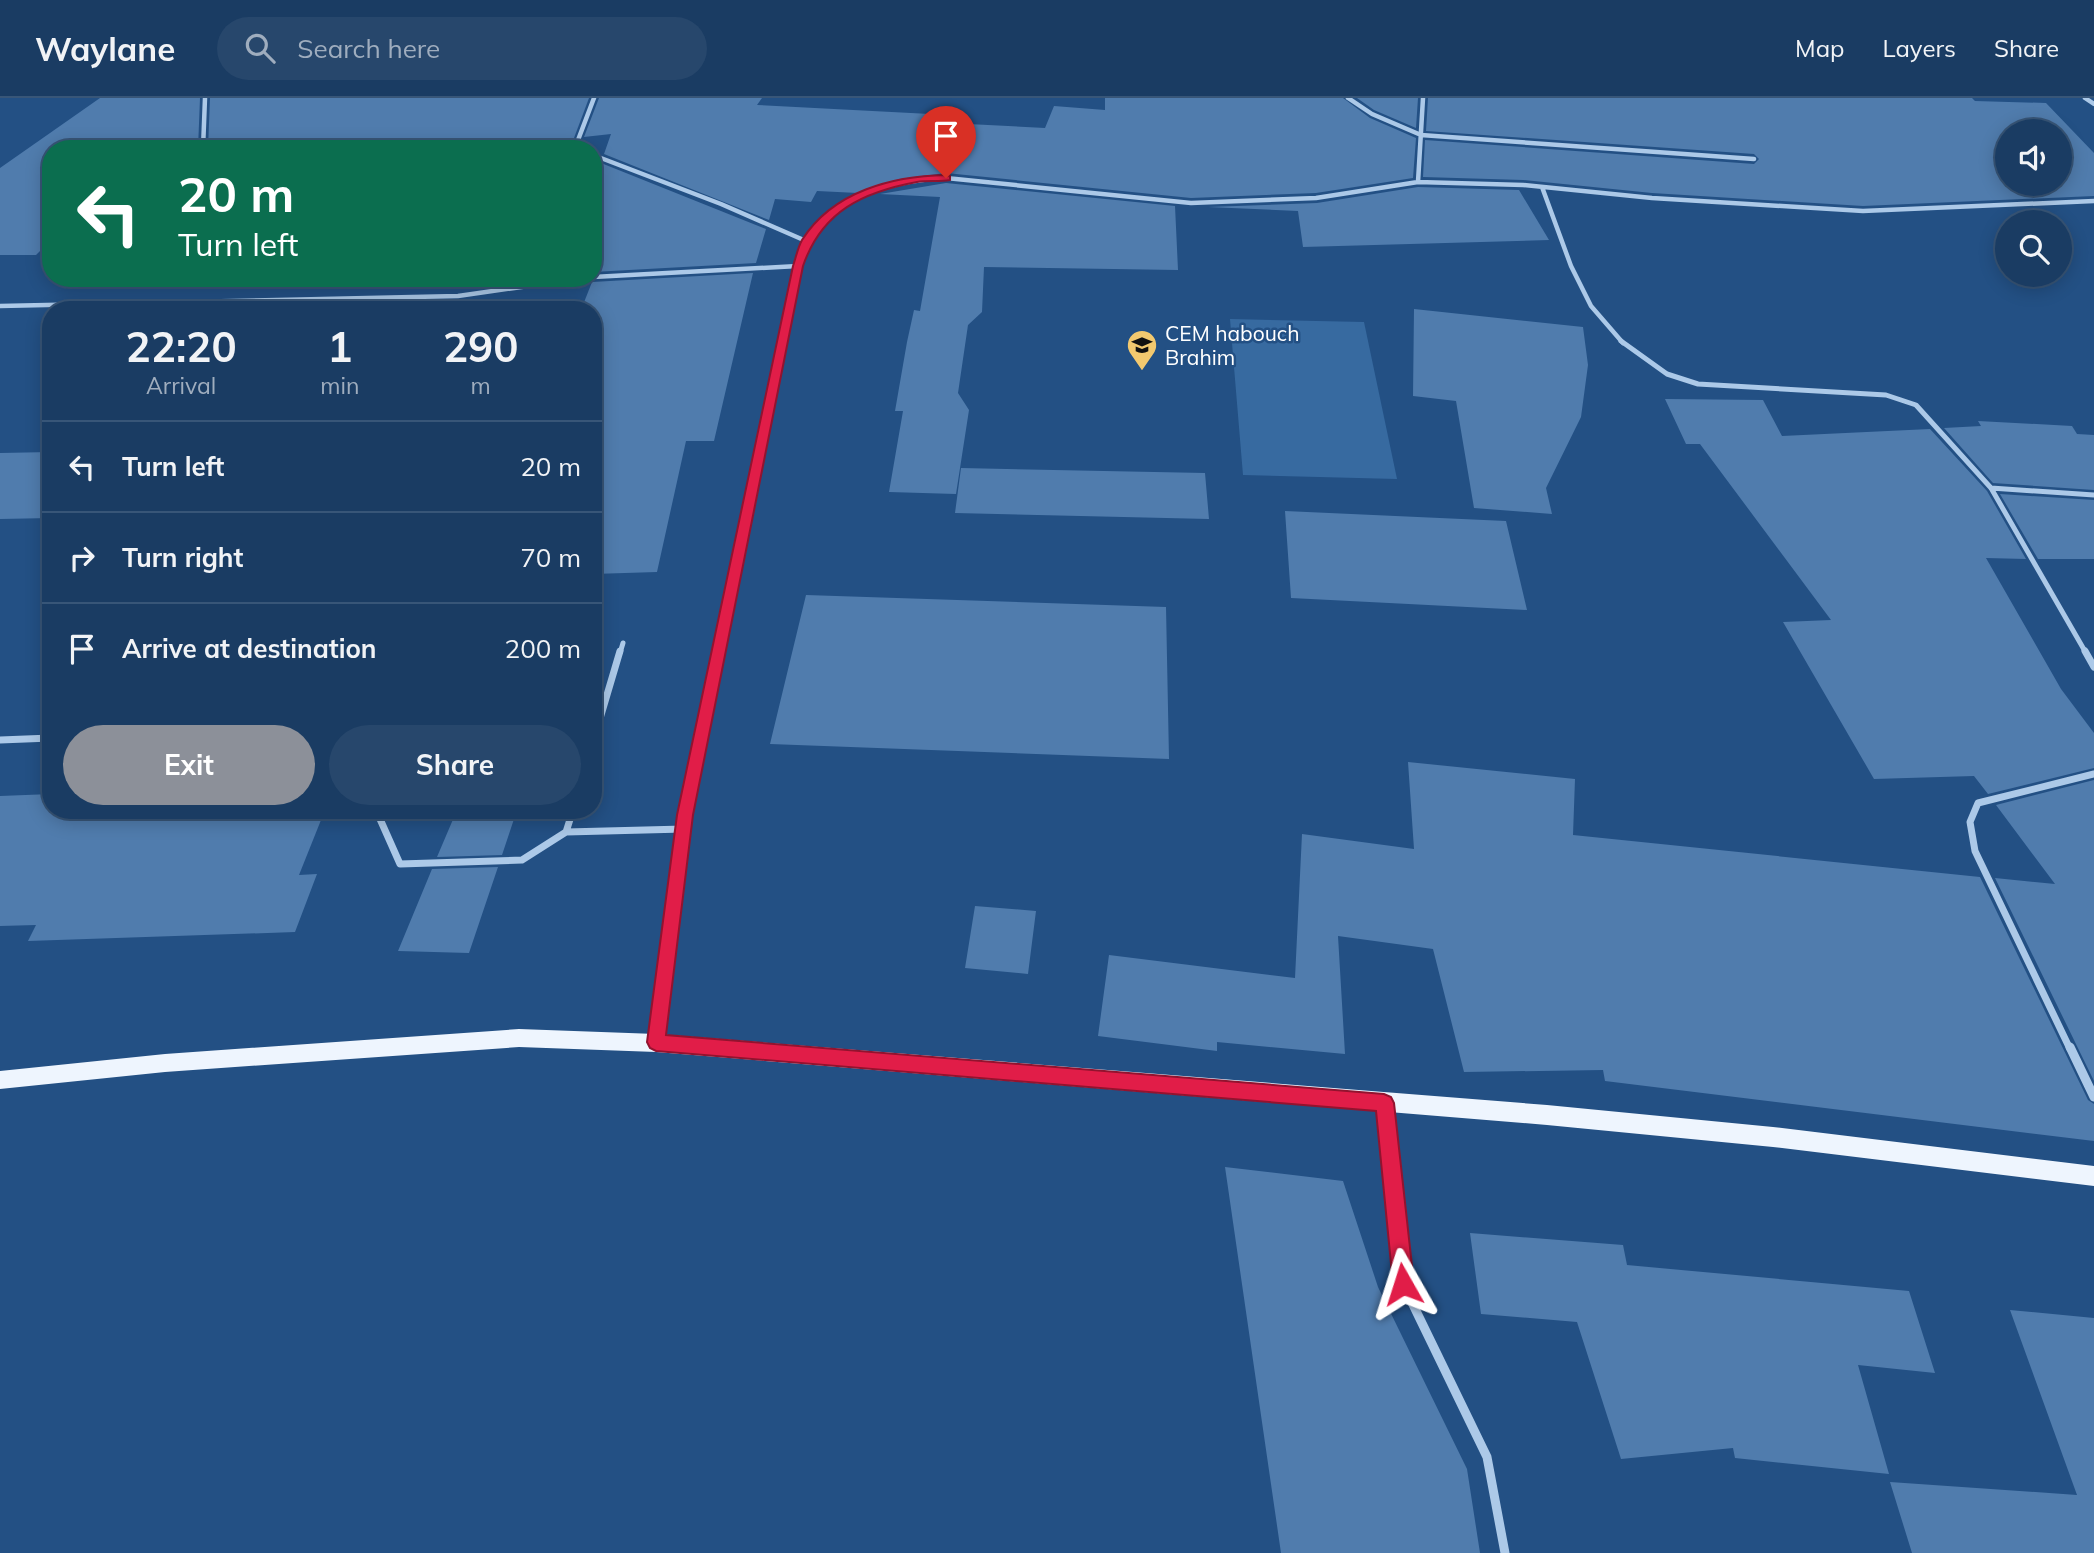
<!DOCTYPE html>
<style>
:root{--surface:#1a3c63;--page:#27476c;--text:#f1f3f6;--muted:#9fadbe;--line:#385678;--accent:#8c9099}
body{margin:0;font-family:Mulish,sans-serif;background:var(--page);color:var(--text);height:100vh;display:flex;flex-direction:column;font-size:26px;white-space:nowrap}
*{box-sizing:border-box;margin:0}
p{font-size:23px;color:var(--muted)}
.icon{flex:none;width:38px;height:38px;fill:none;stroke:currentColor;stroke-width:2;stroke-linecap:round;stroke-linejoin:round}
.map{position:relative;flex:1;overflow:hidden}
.side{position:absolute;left:42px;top:203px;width:560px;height:518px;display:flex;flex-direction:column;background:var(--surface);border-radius:28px;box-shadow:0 4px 18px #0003,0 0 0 2px var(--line)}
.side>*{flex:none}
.banner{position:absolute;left:42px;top:42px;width:560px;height:147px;border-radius:28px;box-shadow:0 4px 18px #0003,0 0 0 2px var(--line);background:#0b6e4f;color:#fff;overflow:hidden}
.controls{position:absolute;left:1995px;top:21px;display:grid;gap:14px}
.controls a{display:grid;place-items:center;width:77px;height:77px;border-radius:50%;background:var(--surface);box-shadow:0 4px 18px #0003,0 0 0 2px var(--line);font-size:35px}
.pin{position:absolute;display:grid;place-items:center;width:60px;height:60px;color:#fff;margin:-72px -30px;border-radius:50% 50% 50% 0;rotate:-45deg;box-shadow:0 0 7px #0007}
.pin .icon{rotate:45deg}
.me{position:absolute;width:77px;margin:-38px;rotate:354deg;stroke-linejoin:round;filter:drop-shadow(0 0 5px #0008)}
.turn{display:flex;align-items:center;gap:24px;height:147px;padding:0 21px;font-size:32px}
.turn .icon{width:91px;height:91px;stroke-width:2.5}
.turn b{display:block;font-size:49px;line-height:60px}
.eta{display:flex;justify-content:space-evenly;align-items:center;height:119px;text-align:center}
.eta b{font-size:42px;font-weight:700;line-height:49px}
.action{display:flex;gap:14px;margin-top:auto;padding:14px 21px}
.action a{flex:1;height:80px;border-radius:42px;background:var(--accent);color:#fff;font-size:28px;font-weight:700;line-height:80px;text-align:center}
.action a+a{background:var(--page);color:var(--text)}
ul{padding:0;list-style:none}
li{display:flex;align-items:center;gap:21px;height:91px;padding:0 21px;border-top:2px solid var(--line)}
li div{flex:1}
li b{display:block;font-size:26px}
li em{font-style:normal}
header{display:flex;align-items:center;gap:42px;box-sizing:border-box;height:98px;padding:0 35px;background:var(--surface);border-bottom:2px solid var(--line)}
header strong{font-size:33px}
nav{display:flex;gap:38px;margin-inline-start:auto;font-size:24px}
.search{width:490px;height:63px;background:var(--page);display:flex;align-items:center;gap:18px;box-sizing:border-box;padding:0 24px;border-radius:38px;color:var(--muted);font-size:26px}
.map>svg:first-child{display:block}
</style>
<header>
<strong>Waylane</strong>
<div class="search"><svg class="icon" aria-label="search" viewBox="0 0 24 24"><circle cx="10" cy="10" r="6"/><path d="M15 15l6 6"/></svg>Search here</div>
<nav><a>Map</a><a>Layers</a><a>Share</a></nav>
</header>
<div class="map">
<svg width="2094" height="1455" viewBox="0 0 2094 1455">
<rect width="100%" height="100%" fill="#235084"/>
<path fill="#376aa0" d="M1230 221 1364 224 1397 381 1243 377Z"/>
<path fill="#507cad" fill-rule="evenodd" d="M100 0H200L198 51H51V142L36 157H0V70Z
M210 0H589L574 40 471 51H208Z
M599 0H762L757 7 930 16 928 24 1045 30 1054 8 1105 12V0H1343L1370 20 1416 40 1413 80 1316 95 1191 100 946 75 899 81 858 95 817 93 811 104 775 101 769 122 604 56 611 36 584 39Z
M1357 0H1418L1416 30 1374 12Z
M1428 0H1972L1975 3 2046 5 2094 55V98L1863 108 1652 95 1523 82 1423 79 1425 42 1754 66 1759 61 1754 56 1426 33ZM2007 33H2060V86H2007Z
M601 65 766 131 756 165 593 174V88Z
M946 85 1175 108 1178 172 984 169 982 214 968 227 958 295 969 312 956 396 889 394 903 313H895L907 244 914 212 920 213 940 99 880 96Z
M1418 89 1519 92 1549 142 1303 149 1298 113 1208 109 1317 105Z
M753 175 714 343H686L657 474 593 476V212H581L592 184Z
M1414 211 1583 229 1588 267 1581 319 1546 390 1552 416 1474 410 1456 303 1413 298Z
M1665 301 1763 302 1782 338 1930 331 1987 393 2026 461 1986 460 2061 591 2094 635V670L1988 696 1974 678 1874 681 1783 524 1831 522 1700 346H1686Z
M1978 323 2072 328 2077 336 2094 337V392L1993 385 1944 330 1981 328Z
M51 354V420L0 421V355Z
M961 370 1205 375 1209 421 955 415Z
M2000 396 2094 402V461H2038Z
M1285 413 1506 423 1527 512 1291 500Z
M806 497 1166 509 1169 661 770 646Z
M1408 664 1575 681 1573 737 1980 779 2088 1002 2094 1006V1043L1605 983 1603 972 1464 974 1433 851 1338 838 1345 956 1217 944V953L1098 938 1109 857 1295 880 1302 736 1414 751Z
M2094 682V983L1995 780 2055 786 1996 707Z
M51 696V712H325L299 777 317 776 295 834 28 843 36 827 0 828V698Z
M457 712H517L502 757 437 759Z
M498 769 469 855 398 853 432 771Z
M975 808 1036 813 1028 876 965 870Z
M1225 1069 1343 1083 1378 1189 1467 1371 1480 1455H1281Z
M1470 1135 1623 1147 1627 1167 1909 1193 1935 1275 1858 1267 1889 1376 1735 1360 1733 1350 1621 1361 1577 1224 1481 1216Z
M2010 1212 2094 1220V1455H1912L1890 1384 2077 1397Z"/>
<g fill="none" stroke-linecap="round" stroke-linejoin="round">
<path stroke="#acc9e8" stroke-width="4.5" d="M1348 0 1372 16 1421 37 1754 61
M2085 0 2094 6
M575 50 594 0
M203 51 205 0
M555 51H576
M593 57 721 106 806 143
M1418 84 1423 0
M1542 89 1571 168 1591 208 1623 245
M593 179 798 168
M0 208 458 198 584 180
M782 245C787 219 790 190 799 166 823 102 883 83 946 80L1191 105 1316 100 1418 84 1523 87 1652 100 1863 113 2094 103"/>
<path stroke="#acc9e8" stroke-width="5" d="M1621 243 1667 276 1698 286 1886 297 1916 307 1991 390 2086 555
M1991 390 2094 397
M620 555 623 545
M718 555 783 243"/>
<path stroke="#acc9e8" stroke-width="7" d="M2085 553 2094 569
M0 642 51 640
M593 644 620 553
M376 712 400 766 522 762 566 734
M573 712 566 734 684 731
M656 943 685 717 719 553
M2070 951 1975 753 1970 724 1978 705 2094 676"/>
<path stroke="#acc9e8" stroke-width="9" d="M2070 949 2094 999
M1384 1005 1403 1186 1487 1359 1505 1455"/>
<path fill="#eef5fe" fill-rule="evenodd" d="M519 931 656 936 1547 1007 1773 1029 2094 1068V1088L1773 1049 1547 1027 656 954 519 949 165 974 0 991V973L165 956Z"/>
</g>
<path fill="#e11d48" stroke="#92132f" stroke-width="2" d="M946 77 950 78V82C939 84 927 82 917 84 863 94 822 113 803 168L693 717 666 937 1384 996 1391 999 1394 1005 1414 1186 1411 1193 1403 1196 1396 1193 1393 1186 1376 1013 656 953 650 950 647 944 677 717 793 168C796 159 798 149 802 142 833 93 893 78 946 77Z"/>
<defs>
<g id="school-pin" transform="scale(1.575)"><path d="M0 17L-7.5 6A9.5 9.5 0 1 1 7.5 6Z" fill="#f3c96f" stroke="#235084"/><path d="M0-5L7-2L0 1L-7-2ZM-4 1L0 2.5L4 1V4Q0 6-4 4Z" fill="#111"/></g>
</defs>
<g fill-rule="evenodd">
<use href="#school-pin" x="1142" y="247"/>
</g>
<g text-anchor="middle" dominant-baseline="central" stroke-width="5" stroke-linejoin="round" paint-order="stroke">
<g font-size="21" fill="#fff" stroke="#235084" text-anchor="start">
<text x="1165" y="235">CEM habouch<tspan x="1165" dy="24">Brahim</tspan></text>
</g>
</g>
</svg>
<div class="controls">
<a><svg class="icon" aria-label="sound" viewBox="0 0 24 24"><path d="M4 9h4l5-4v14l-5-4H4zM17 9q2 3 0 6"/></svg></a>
<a><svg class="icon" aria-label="search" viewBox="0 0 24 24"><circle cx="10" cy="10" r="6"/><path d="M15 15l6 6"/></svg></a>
</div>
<div class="pin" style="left:946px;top:80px;background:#d93025"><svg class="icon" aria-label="arrive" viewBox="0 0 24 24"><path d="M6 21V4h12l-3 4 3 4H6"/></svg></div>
<svg class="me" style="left:1403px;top:1186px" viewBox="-20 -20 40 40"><path d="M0-17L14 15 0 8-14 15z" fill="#e11d48" stroke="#fff" stroke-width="4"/></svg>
<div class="banner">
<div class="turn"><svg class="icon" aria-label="left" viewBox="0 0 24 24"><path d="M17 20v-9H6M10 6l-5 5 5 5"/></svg><div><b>20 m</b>Turn left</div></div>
</div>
<section class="side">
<div class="eta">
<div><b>22:20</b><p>Arrival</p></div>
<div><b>1</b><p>min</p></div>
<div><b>290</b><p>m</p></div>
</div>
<ul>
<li><svg class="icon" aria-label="left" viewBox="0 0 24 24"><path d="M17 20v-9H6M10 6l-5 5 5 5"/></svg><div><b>Turn left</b></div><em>20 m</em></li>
<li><svg class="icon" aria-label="right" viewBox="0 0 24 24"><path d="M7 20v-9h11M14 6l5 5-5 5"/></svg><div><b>Turn right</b></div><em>70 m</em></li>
<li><svg class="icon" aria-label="arrive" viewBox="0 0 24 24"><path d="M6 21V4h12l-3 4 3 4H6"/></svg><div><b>Arrive at destination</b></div><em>200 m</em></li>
</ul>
<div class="action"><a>Exit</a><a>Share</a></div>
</section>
</div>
